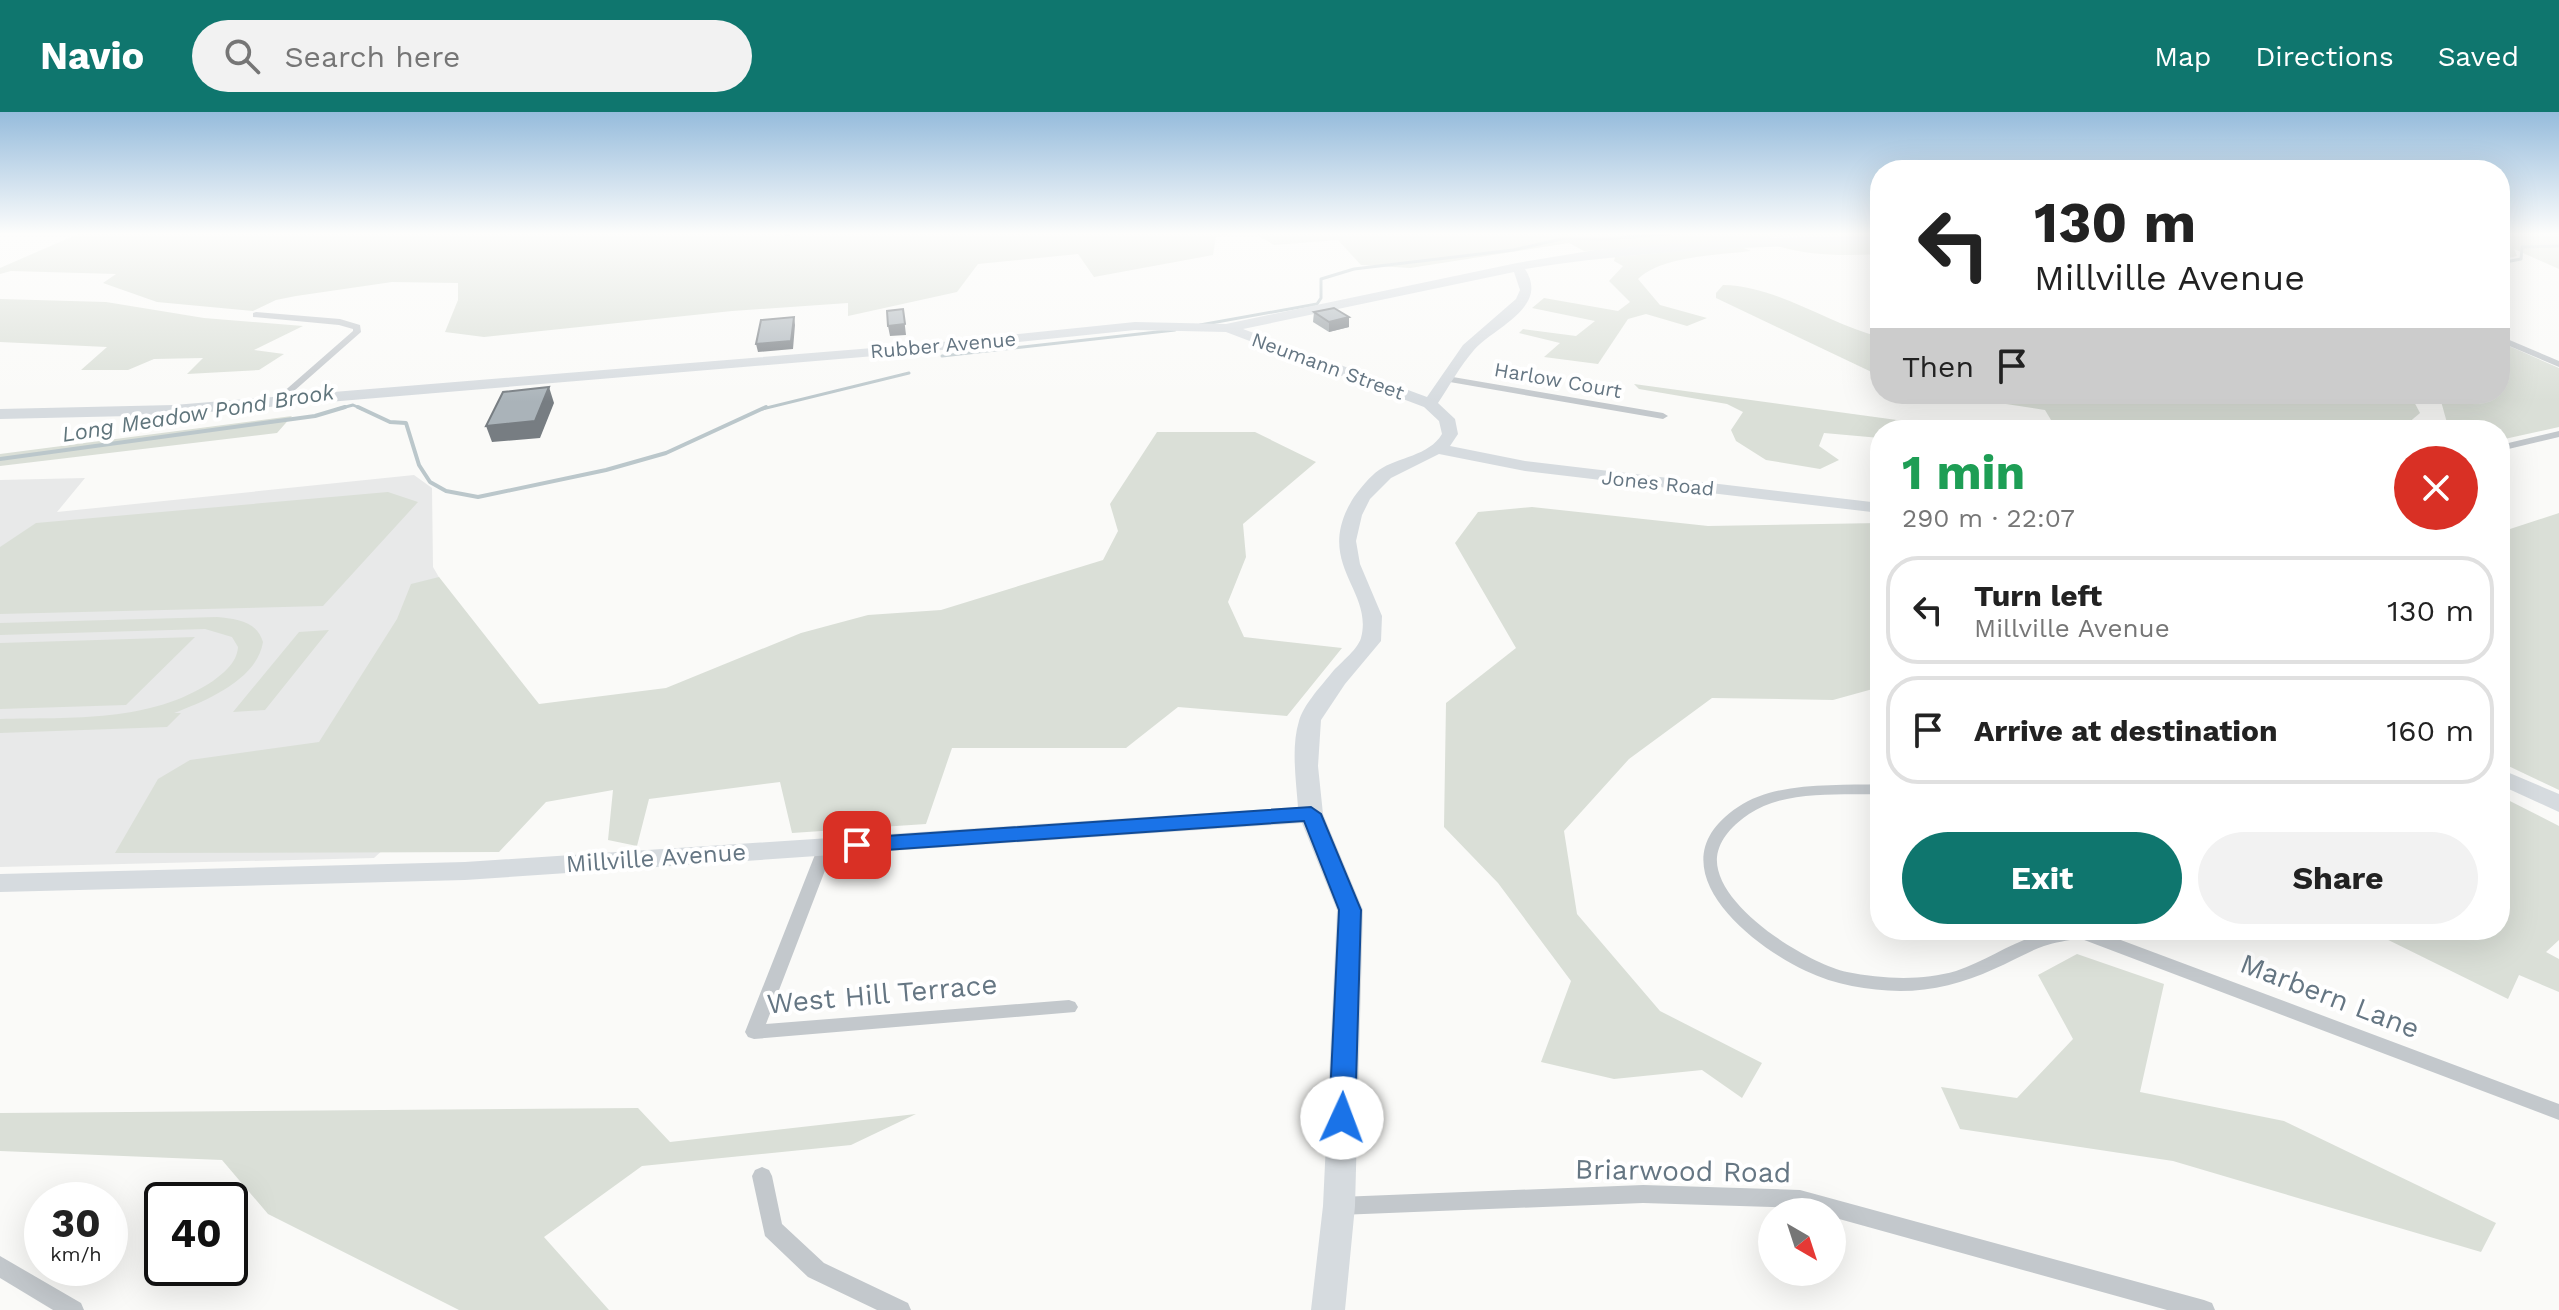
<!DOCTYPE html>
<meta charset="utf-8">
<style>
:root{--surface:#fff;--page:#f2f2f2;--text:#222;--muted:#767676;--line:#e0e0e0;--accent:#0f766e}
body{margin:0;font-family:"Work Sans",sans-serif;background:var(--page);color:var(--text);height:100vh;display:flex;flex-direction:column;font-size:30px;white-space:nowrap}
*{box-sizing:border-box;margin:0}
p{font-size:26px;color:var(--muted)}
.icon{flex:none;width:44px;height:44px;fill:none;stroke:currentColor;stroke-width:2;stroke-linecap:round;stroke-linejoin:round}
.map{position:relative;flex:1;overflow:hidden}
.sheet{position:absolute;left:1870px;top:308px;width:640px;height:520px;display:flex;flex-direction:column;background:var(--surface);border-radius:32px;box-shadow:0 8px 32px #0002}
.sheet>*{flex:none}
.hud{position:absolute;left:1870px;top:48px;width:640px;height:244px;border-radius:32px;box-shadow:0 8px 32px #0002;background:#fff;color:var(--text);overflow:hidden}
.needle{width:52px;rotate:141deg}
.buttons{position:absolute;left:1758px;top:1086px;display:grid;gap:16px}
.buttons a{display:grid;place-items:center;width:88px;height:88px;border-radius:50%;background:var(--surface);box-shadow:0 8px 32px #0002;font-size:40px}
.speed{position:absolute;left:24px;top:1070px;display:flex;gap:16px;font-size:40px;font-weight:700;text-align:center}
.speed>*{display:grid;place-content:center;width:104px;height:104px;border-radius:50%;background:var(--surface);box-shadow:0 8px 32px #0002;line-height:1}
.speed small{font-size:20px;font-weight:400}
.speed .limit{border:4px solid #111;border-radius:12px;background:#fff;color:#111}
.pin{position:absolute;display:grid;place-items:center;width:68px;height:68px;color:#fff;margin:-34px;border-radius:16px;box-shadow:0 4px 12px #0006}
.me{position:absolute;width:88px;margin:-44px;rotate:2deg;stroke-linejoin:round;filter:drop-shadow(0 0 6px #0008)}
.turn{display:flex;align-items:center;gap:28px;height:168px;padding:0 32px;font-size:36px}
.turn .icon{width:104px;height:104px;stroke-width:2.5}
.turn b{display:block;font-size:56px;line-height:68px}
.then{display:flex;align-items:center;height:76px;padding:0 32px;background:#0003;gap:16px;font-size:30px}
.round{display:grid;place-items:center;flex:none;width:84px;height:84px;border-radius:42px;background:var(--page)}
.headline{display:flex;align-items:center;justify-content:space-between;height:136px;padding:0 32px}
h1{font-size:48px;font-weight:700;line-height:60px;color:#1e9e55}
.button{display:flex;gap:16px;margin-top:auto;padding:16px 32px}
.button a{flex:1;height:92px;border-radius:48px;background:var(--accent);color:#fff;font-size:32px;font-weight:700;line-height:92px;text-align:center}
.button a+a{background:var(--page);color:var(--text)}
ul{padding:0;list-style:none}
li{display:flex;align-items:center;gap:24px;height:108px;margin:0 16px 12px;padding:0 16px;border:4px solid var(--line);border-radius:32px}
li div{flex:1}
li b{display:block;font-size:30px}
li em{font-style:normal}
header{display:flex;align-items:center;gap:48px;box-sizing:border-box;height:112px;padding:0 40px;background:var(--accent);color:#fff}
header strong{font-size:38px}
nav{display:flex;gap:44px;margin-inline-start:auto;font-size:28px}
.search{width:560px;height:72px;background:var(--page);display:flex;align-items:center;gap:20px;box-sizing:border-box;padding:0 28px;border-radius:44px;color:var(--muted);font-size:30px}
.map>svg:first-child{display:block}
</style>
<header>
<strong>Navio</strong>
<div class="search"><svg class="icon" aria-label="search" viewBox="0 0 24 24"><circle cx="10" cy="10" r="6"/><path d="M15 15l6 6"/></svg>Search here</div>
<nav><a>Map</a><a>Directions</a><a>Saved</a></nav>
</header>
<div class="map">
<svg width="2559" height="1198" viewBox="0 0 2559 1198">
<rect width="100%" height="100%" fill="#fafaf8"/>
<path fill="#e8e9e9" d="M414 363 432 376 433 455 523 610 374 746 0 755V368L85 366 57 400Z"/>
<path fill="#dadfd7" d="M78 122H1236L1216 125 1213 143 1094 165 1078 142 978 152 957 180 848 204V191L732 199 484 225 445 220 458 188V171L392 170 296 184 276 188 253 199 157 190 103 171 116 162 11 159 0 162V156Z
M1255 122H1880V124H1789L1584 139 1569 131 1410 156 1361 153 1338 128 1274 133Z
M2500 122H2559V157L2514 137 2517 144 2500 148Z
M1880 131V142C1844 144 1811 144 1777 134Z
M1739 134 1751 139C1719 143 1661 144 1638 167L1660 193 1707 206 1687 214 1646 202 1628 207 1598 252 1544 245 1560 231 1519 221 1523 217 1576 224 1595 209 1532 196 1544 186 1618 199 1630 190 1609 169 1623 154 1614 149 1615 145Z
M1723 173C1778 174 1828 212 1880 225V264L1716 186V181Z
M0 187 106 190 204 206 303 214 254 238 284 242 259 258 187 262 203 246 154 247 128 258H81L107 235 0 230Z
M2500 230 2559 256V315L2500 328V318H2449L2439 282H2500Z
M1634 272 1970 318H1880V326L1824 321 1819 334 1839 348 1820 357 1766 348 1736 329 1731 318 1743 300 1727 292 1639 277Z
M1940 282H2410L2420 301 2400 318H2160L2119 312 2090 318H2057L2045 298Z
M292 304 277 321 0 354V342Z
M1157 320H1255L1316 350 1243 412 1246 445 1228 490 1244 525 1342 536 1287 604 1178 595 1126 636H952L926 712 792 721 780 670 649 687 637 734 608 728 613 678 546 690 499 740 115 741 158 667 190 648 319 630 397 507 411 472 439 465 539 592 666 576 801 521 868 503 941 498 1103 448 1118 419 1110 392Z
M388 380 418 390 323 494 0 502V435L36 411Z
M1532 395 1708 414 1880 411V575L1833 588 1712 586 1629 647 1564 719 1577 802 1660 899 1762 951 1742 986 1702 958 1614 967 1541 950 1571 869 1498 771 1444 715 1446 591 1516 536 1455 431 1478 400Z
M2559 401V678L2500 650V415L2507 418Z
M217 505C236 507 257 509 263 530 257 568 205 589 174 601H181L167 615 0 621V607C72 605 150 611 213 569 225 560 237 550 238 535L232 525 205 517 0 523V511Z
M329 518 265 598 233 600 299 520Z
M195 525 126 593 0 597V531Z
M2500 684 2559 714V828L2546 840 2559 847V880L2519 863 2508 887 2368 818H2500Z
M2077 842 2164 872 2140 980 2284 1009 2496 1111 2481 1140 2173 1049 1960 1017 1941 975 2017 986 2073 927 2038 863Z
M638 996 670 1030 916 1002 851 1033 642 1054 544 1125 609 1198H459L268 1102 222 1048 0 1039V1001Z"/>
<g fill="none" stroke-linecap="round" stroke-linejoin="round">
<path stroke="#bbc7cb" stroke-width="3" d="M785 122 789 123
M2500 151 2521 147 2522 135 2559 134
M1200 213 1317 192 1321 186V167L1354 157 1513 138 1566 126 1604 127 1670 122
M942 244 1175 218
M338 297 353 293 362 297
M762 297 909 261"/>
<path stroke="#bbc7cb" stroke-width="4" d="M358 295 390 310 406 311 419 353 430 370 446 379 478 385 606 358 666 341 766 295
M0 347 315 304 345 295"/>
<path fill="#c3c8cc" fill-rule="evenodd" d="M256 200 340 207 360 213 361 220 277 294 272 291 273 289 353 219V217L339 213 253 205V201Z
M2500 224 2559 249V255L2500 230Z
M1447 264 1663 301 1668 304 1663 307 1444 269 1442 267Z
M2559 319V325L2500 339V333Z
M1880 672V682C1838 683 1785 678 1749 702 1734 712 1719 727 1717 745 1713 793 1806 851 1847 860 1882 867 1922 869 1956 859 1987 849 2014 828 2046 821 2062 817 2078 818 2094 818L2559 992V1008L2079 826C2067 829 2055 830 2044 834 2027 840 2011 850 1994 857 1964 871 1933 879 1900 879 1868 878 1835 873 1806 859 1746 831 1652 752 1738 695 1777 669 1835 674 1880 672Z
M826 730 832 731 834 735 766 912 1069 888 1075 890 1078 895 1075 900 754 927 748 925 745 920 818 735 820 731Z
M762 1055 769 1058 772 1064 782 1112 824 1151 908 1191 911 1198H877L808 1165 765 1124 752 1064 755 1058Z
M1643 1073 1800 1078 2204 1188 2212 1191 2215 1198H2167L1832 1105V1100H1814L1800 1096 1643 1091 1339 1103 1332 1100 1329 1094 1332 1088 1339 1085Z
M0 1144 81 1191 84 1198H53L0 1166Z"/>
<path fill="#d6dbdf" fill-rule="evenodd" d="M1880 124V132C1761 134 1643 138 1525 157 1550 195 1495 215 1474 238 1460 254 1450 273 1438 291L1455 307 1458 322 1450 334 1525 349 1880 391V401L1525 359 1439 342 1391 366 1370 387 1362 403 1356 429 1360 452 1382 504 1381 529 1345 572 1321 608 1318 654 1323 702 1363 798 1355 1094 1345 1198H1311L1323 1094 1337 798 1302 711 465 768 0 780V762L465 750 1298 695C1296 668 1291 635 1299 609 1303 594 1320 575 1330 563 1338 552 1357 539 1361 526 1374 477 1312 451 1354 385 1360 377 1370 364 1379 358 1398 345 1429 344 1442 322L1439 309 1424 295 1226 220 1135 218 922 240 174 303 0 307V297L174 293 922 232 1135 210 1226 212 1517 151 1595 138 1750 126ZM1514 160 1520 178 1516 187 1463 233 1427 285 1243 217Z
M2500 657 2559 682V700L2500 673Z"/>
</g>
<path fill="#929a9f" d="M1314 200 1349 215 1329 220 1313 210Z"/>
<path fill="#777d82" d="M903 197 906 223 890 224 888 214Z
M794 205 795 213 793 237 758 240 756 232Z
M1349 205V215L1329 220V210Z
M549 275 554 291 540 326 492 330 486 314Z"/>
<path fill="#aab3b9" stroke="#777d82" stroke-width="2" d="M1334 196 1349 205 1329 210 1314 200Z
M903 197 905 212 888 214 887 199Z
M794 205 791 229 756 232 761 208Z
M549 275 535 309 486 314 503 280Z"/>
<linearGradient id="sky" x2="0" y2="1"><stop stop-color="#96bcdc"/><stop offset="0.42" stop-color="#fdfdfc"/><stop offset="1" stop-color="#fdfdfc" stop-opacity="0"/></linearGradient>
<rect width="2559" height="290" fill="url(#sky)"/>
<path fill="#1a73e8" stroke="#114b97" stroke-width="2" d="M1311 695 1321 702 1361 798 1355 1006 1351 1013 1342 1016 1333 1013 1329 1006 1339 798 1304 709 857 740 846 733 857 726Z"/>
<g text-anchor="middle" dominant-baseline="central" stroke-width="8" stroke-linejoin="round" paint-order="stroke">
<g font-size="20" fill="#657683" stroke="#fff">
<text transform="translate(943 233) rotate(-5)">Rubber Avenue</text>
<text transform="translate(1328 254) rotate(20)">Neumann Street</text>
<text transform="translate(1558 268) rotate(10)">Harlow Court</text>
<text transform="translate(1658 371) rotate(6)">Jones Road</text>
</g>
<g font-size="22" font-style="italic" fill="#60757c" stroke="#fff">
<text transform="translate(198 301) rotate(-9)">Long Meadow Pond Brook</text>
</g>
<g font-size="24" fill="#657683" stroke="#fff">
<text transform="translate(656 746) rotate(-4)">Millville Avenue</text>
</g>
<g font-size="28" fill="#657683" stroke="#fff">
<text transform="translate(882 882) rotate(-5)">West Hill Terrace</text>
<text transform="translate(2330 884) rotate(21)">Marbern Lane</text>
<text transform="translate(1683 1059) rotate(1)">Briarwood Road</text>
</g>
</g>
</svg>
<div class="buttons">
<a><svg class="needle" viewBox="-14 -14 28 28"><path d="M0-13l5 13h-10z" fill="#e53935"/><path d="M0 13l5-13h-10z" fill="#767676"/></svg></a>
</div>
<div class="speed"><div>30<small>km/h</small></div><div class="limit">40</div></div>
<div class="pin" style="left:857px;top:733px;background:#d93025"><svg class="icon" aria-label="arrive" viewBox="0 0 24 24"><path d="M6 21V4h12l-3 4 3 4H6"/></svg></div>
<svg class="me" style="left:1342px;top:1006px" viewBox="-20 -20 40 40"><circle r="19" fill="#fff"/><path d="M0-13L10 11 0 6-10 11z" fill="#1a73e8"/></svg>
<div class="hud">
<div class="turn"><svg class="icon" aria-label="left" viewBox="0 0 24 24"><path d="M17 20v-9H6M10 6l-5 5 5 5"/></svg><div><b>130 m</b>Millville Avenue</div></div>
<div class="then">Then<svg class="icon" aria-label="arrive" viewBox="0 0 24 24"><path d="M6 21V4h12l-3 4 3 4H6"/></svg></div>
</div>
<section class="sheet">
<div class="headline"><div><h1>1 min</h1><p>290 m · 22:07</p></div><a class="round" style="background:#d93025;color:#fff"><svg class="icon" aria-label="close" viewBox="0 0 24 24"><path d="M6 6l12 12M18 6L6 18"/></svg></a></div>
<ul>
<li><svg class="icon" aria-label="left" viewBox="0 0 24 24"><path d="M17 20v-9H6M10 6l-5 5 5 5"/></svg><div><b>Turn left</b><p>Millville Avenue</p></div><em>130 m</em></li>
<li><svg class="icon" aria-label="arrive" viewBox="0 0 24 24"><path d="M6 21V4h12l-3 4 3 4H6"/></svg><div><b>Arrive at destination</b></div><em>160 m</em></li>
</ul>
<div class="button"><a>Exit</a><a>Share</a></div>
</section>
</div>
